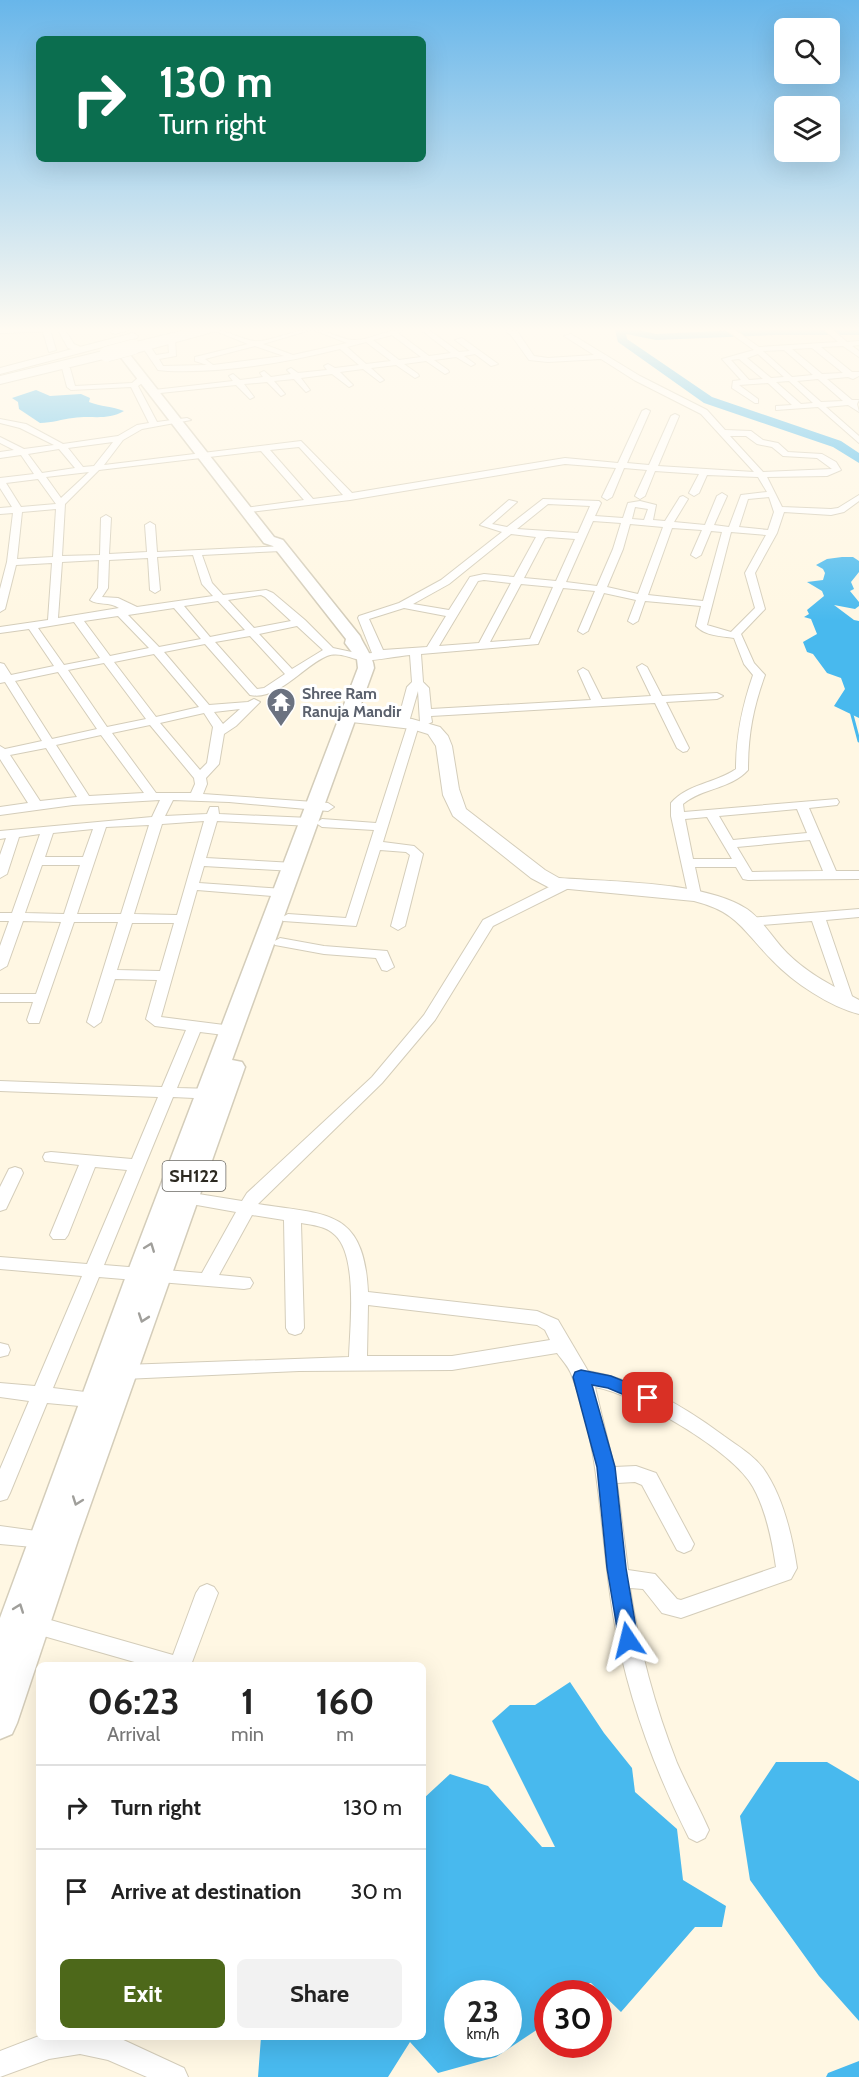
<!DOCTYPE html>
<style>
:root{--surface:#fff;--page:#f2f2f2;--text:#222;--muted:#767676;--line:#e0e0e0;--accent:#4d681a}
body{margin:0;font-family:Cabin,sans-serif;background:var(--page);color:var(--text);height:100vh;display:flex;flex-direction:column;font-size:22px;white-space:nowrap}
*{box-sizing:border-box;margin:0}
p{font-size:20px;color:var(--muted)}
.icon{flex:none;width:33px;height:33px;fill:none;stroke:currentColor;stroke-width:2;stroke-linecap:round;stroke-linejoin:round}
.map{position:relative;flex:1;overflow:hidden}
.sheet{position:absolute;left:36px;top:1662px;width:390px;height:378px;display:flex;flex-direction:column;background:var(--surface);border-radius:9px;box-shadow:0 6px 24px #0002}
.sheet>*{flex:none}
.guide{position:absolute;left:36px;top:36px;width:390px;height:126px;border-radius:9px;box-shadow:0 6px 24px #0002;background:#0b6e4f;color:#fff;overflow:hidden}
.controls{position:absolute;left:774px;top:18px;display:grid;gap:12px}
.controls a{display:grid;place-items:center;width:66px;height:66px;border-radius:9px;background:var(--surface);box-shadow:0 6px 24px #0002;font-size:30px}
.speed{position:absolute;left:444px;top:1980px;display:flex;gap:12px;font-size:30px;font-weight:700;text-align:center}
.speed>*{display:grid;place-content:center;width:78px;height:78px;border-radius:50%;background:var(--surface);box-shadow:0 6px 24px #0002;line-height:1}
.speed small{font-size:15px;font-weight:400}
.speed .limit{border:9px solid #d22;background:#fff;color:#111}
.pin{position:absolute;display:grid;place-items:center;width:51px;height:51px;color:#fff;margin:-26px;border-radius:12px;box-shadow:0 3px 9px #0006}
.me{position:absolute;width:66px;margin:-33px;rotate:350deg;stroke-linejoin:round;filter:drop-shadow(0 0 4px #0008)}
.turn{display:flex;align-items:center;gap:21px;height:126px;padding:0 24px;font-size:27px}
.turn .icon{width:78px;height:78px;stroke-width:2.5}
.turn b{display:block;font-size:42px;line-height:51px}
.eta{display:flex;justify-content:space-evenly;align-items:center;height:102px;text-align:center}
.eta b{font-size:36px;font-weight:700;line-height:42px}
.action{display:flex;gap:12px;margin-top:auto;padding:12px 24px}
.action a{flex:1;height:69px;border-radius:9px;background:var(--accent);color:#fff;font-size:24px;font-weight:700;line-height:69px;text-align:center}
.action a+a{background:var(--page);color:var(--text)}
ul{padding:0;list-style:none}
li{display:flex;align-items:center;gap:18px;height:84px;padding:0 24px;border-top:2px solid var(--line)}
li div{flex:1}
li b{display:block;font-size:22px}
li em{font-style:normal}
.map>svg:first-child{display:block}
</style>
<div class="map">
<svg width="859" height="2077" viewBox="0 0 859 2077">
<rect width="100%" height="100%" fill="#fff7e3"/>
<path fill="#48b9ee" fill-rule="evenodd" d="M36 390 50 396 81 394 90 398 89 402C101 407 112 406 124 411 107 421 92 415 73 418 62 419 52 423 40 423L19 409 18 402 12 398Z
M842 557H853L859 561V572L851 582 854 589 850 591 859 602V606L855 609 834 605 854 620 859 621V718L834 706 845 689 841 678 827 673 813 654 807 652 803 642 817 634 811 619 804 617 809 614 807 610 824 596 822 591 807 582 823 580 825 573 823 569 816 565 827 559Z
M570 1682 604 1733 632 1768 635 1792 677 1829 683 1880 726 1906 722 1927H695L621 2012 591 1983H577L572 1993 548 1994 547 2023 496 2057 438 2073 410 2042 388 2077H258L261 2037H423V1799L450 1774 488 1786 542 1847H555L492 1721 510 1705H535ZM458 1994H508V2044H458Z
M776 1762H827L859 1781V2021L819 1976 750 1880 740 1816Z
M859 2061V2077H826L828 2073Z"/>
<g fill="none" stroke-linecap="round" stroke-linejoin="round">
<path stroke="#48b9ee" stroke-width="3" d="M851 711 859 741"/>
<path fill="#48b9ee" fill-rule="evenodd" d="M615 330H639L656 334 739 330H859V335H775L656 340 626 334 627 339 712 397 841 441 859 453V463L833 447 704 403 618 342Z"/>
<g stroke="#d4cdba" stroke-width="2">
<path id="street" d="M0 330H50L56 350 49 352 43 332 0 333Z
M58 330H65L74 344 83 348V352L68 348Z
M113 330H129L115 334 111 332Z
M213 330C228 330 239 339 254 341 267 343 293 330 310 330L263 344 293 355 347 343 314 330C328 330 342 341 356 340 370 340 385 330 402 330L398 333 429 356 451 353 421 330H429L459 352 470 351 455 340 462 338 498 364 491 366 475 354 464 356 475 364 471 366 456 357 434 360 448 370 449 372 445 374 426 361 404 364 418 374 419 376 415 378 396 365 371 368 384 380 380 382 363 369 340 372 353 385 349 387 332 374 301 378 310 390 306 392 294 379 274 381 285 394 281 396 267 382 244 384 254 397 250 399 236 385 151 394V390H154L233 381 229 376 233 374 240 380 263 377 260 373 264 371 271 377 291 374 287 370 291 368 298 373 327 370 324 366 328 364 335 368 359 365 340 349C284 363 225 373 168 371L158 370 143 348 150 346 156 355 169 353 168 341 175 339 176 356 159 359 163 366 207 365 195 361V357L248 344ZM392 335 421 357 399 360 373 340ZM366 342 391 361 366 364 347 347ZM255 346 284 356 213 365 205 359Z
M504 330 517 331 534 356 548 358 594 355 564 336 571 334 640 376 707 410 725 430 751 431 763 440 778 443 788 452 822 454 836 462 841 470 827 476 767 477 782 507 831 509 838 508 859 495V501L844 512 831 515 784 512 777 533 755 573 765 609 741 634 754 663 765 675C753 708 748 735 748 770 731 789 702 788 683 804L684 812 837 799 839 802 837 805 809 808 836 871H859V879L748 880 743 879 736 867H695L701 895 699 898H689L671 816V803C687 784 716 783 736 769 736 735 742 707 753 675L744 664 734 638C721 636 705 636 696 626L701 606 645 601 638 621 633 624 628 621 636 600 604 593 588 631 583 634 578 631 595 591 563 588 538 644 421 654 423 682 429 688 431 709 591 700 578 671 583 668 588 671 602 699 651 696 637 667 642 664 647 667 662 696 717 693 723 696 717 699 666 702 689 748 687 751 683 752 677 748 655 703 431 716 432 722 426 725 420 722 418 691 409 722 417 723 419 725 383 842 414 846 423 854 405 926 398 930 391 926 410 855 406 852 380 850 356 926 283 921 281 918 288 914 346 918 374 830 322 827 316 823 322 819 376 823 407 727 399 726 397 724 407 687 412 682 410 655C397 656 370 662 359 660 348 657 338 652 327 656 303 666 278 701 250 695L205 644 164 652 209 705 248 702 254 699 260 702 236 726 224 734 219 764 206 778 207 784 203 794 328 803 334 807 328 811 229 802 173 800 165 816 207 814 210 807H218L219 814 310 818 316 822 310 826 217 821 206 858 294 863 301 867 294 871 204 866 199 883 284 889 291 893 284 897 197 890 161 1017 232 1026 239 1031 232 1036 200 1032 177 1088 215 1089 223 1094 215 1099 173 1097 104 1265 202 1273 236 1212 180 1202 178 1198 180 1194 186 1192 242 1201 247 1193 372 1077 424 1015 483 920 561 881H571L573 884 571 887 493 926 435 1020 382 1083 258 1204C326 1215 364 1208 368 1292L537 1311 558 1320 588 1371C639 1380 684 1406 724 1436 738 1446 753 1455 763 1468 783 1496 792 1535 797 1568L791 1579 681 1618 662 1613 643 1589 630 1588C639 1648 655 1707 677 1763 687 1786 699 1807 709 1830L705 1838 697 1842 689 1838C653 1767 626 1692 613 1614 600 1535 601 1450 572 1376 569 1367 562 1360 557 1353L452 1370 299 1371 124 1379 117 1377 115 1372 117 1367 124 1365 349 1357C350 1327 358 1256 335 1235 326 1226 313 1225 301 1223L304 1328 301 1333 295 1335 289 1333 286 1328 284 1220 252 1215 219 1275 250 1278 253 1283 250 1288 244 1289 99 1277 53 1388 101 1394 108 1396 110 1401 108 1406 101 1408 47 1403 10 1493 7 1499 0 1501V1469L29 1401 0 1397V1383L35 1386 82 1276 0 1269V1257L87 1264 127 1170 95 1167 68 1235 65 1239H53L50 1235 79 1165 45 1161 43 1157 45 1153 51 1152 132 1159 158 1097 0 1091V1081L162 1087 186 1030 155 1026 146 1019 157 980 115 979 101 1022 94 1027 87 1022 118 922H74L39 1023H29L27 1020 33 1002H0V994H36L61 922 23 921 7 966 0 970V946L9 921H0V913H12L40 834 19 837 7 874 0 878V855L6 838 0 839V831L152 817 160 800 73 805 0 815V807L28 803 0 759V746L5 749 42 741 5 682 0 683V663L4 664 11 675 54 666 29 629 0 633V627L48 620 52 563 16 565 5 609 0 612V589L7 562 13 513 0 514V508L12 507 0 488V478L34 474 21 455 0 458V452L14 450 0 443V437L24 449 54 445 20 428 0 423V419L26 424 63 444 118 436 137 425 149 423 131 387 71 390 67 387 62 368 66 366 70 368 75 386 132 383 139 377H145V381L138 386 157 422 187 418 191 420 142 429 123 440 104 465 301 441 352 493 565 458 618 463 642 411 646 409 650 411 627 463 649 465 671 416 675 414 679 416 658 466 754 472 701 414 634 380 601 359 548 362 529 360 511 335ZM730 436H746L757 444 772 447 783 456 817 458 832 469 763 472ZM113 442 94 466 83 467 68 448ZM299 447 343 495 313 499 270 450ZM59 449 75 468 42 473 28 454ZM261 451 304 500 245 508 240 511 242 513 350 500 565 464 616 468 602 497 607 500 612 497 624 468 647 470 635 496 640 499 645 496 655 471 699 474 689 493 694 496 699 493 707 475 758 477 767 492 741 495 729 527 714 525 727 496 722 493 717 496 705 525 674 522 688 499 683 496 680 497 665 521 653 520 656 505 640 501 628 503 623 518 595 516 601 503 599 501 543 499 507 527 492 524 517 502 509 500 480 525 502 532 441 580 399 603 359 616 358 618 372 653 361 654 333 648 305 620 273 593 266 590 223 595 212 583 202 555 281 551 286 548 284 546 157 552 155 525 150 522 145 525 147 552 109 554 111 518 106 515 101 518 100 555 62 556 65 504 99 470ZM89 472 61 498 46 477ZM38 479 56 504 21 507 6 483ZM769 497 774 512 768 530 739 527 748 499ZM548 504 590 506 578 533 517 529ZM635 507 648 509 644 520 632 519ZM56 509 53 557 17 559 22 512ZM593 521 621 523 613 549 597 586 566 582ZM630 524 663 527 638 594 607 587 623 549ZM672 528 702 530 691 555 696 558 701 555 711 531 722 532 703 601 648 595ZM731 532 766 535 745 573 755 608 731 632 707 625ZM511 534 536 537 514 577 484 574 470 577 449 610 413 604 449 584ZM548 537 575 539 556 581 524 578 545 538ZM193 555 202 584 213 596 137 607 118 598 102 597 108 588 109 560 148 558 150 590 155 593 160 590 157 557ZM99 560 98 588 90 600C98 606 109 601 119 608L58 618 62 562ZM484 580 511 583 479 643 439 646 478 581ZM521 584 553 587 530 639 490 642ZM261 595 265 597 291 621 254 628 228 600ZM218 601 245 630 210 637 184 606ZM174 608 201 639 159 647 128 615ZM404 608 446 616 427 647 383 650 369 619ZM118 616 149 648 110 656 84 621ZM74 622 100 658 64 665 38 628ZM297 626 323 650 292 669 259 634ZM250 636 285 674 264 688 257 689 215 642ZM154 654 199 707 156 717 114 662ZM104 663 146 719 107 727 68 670ZM58 672 97 729 52 739 15 681ZM240 709 223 724 214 712ZM204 713 213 727 207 763 200 770 160 723ZM150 725 194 778 195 784 191 793H156L112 733ZM101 735 144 793 89 796 56 745ZM46 748 77 797 40 801 10 755ZM797 809 807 833 733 840 719 816ZM707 817 732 859H693L685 819ZM204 821 177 915 134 914 162 824ZM149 825 121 914H77L106 827ZM93 829 83 857H45L53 833ZM810 840 823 871 752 872 737 847ZM42 865H80L64 914 25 913ZM132 923H174L160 971 117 970ZM368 1305 537 1325 545 1330 550 1340 452 1356H367ZM595 1387C635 1394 734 1451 753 1487 766 1510 772 1540 776 1567L681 1600 677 1599 655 1574 628 1570 617 1483 635 1482 642 1485 677 1550 684 1553 691 1550 694 1544 656 1473 636 1466 614 1467Z
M726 330H735L759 347 838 342 825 330H833L847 342 859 341V345L852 346 859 351V357L843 346 821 347 852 372H859V376L853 379 848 377 827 379 852 400H859L857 404 859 412 848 405 826 407 859 436V443L818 407 776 410V406L792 405 768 383 739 385 758 399V403H755L732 388 733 381 741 380 722 359 754 350ZM812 348 843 373 822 374 792 349ZM784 350 813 375 792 377 763 351ZM758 354 784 377 771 378 747 358ZM739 359 763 379 749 380 731 360ZM818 379 843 401 821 402 797 381ZM789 381 813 403 801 404 776 382Z
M859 909V917L826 920 854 1002 847 1006 840 1002 812 921 749 926 742 922 749 918Z
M280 938 324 946 387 951 394 967 387 971 382 970 376 958 324 954 275 945 273 942Z
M15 1167 21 1169 23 1173 6 1209 0 1211V1187L9 1169Z
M0 1343 8 1345 10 1350 8 1355 0 1357Z
M0 1526 51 1533 54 1539 51 1545 44 1548 0 1544Z
M207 1584 214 1587 218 1593 191 1665H145L33 1633 25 1631 22 1624 25 1617 33 1615 173 1655 196 1593 200 1587Z
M39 2036 117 2037 184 2068 188 2077H147L108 2060 80 2054 49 2059 0 2077V2051Z"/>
</g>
<g stroke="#d4cdba" stroke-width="2">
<path id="secondary" d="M202 330H220L114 359 109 356Z
M133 333 138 336 137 338 0 374V368Z
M349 713 412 719 440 727 448 736 452 746 459 789 466 809 545 870 559 878C612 882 703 881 747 909 762 919 773 939 787 953 808 974 833 986 859 1000V1014C830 1007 793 982 773 961 743 931 738 912 694 901L548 887 531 878 453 816 443 795 436 746 428 734 412 729 343 721 341 718Z"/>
</g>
<g stroke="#d4cdba" stroke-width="3">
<path id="primary" d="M123 350 127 351 274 537 283 540 360 636C364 646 373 656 374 668L232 1060 242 1062 245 1067 78 1540 17 1723 12 1734 0 1739V1618L126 1276 358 668 357 659 345 643 346 639 273 546 264 543 119 355V351Z"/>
</g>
<g stroke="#d4cdba" stroke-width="2">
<path id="highway" d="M185 330H208L207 333 133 351 126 347 128 344Z
M107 350 114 354 112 357 0 384V376Z"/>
</g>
<use href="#street" fill="#fff" fill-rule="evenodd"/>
<use href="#secondary" fill="#fff" fill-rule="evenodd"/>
<use href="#primary" fill="#fff" fill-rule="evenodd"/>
<use href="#highway" fill="#fff" fill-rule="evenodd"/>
<g stroke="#d4cdba" stroke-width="16" stroke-linecap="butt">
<path id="highway-bridge" d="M107 354 133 347"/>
</g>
<use href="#highway-bridge" stroke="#fff" stroke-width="15"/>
</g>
<defs><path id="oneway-chevron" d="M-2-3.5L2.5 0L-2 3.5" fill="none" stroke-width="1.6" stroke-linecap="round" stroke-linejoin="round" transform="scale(1.5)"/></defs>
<g stroke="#a09f9b">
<use href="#oneway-chevron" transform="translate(150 1247) rotate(-69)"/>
<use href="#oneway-chevron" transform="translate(143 1318) rotate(109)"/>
<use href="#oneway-chevron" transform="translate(77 1501) rotate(110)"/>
<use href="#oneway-chevron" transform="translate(19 1608) rotate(-70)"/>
</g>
<linearGradient id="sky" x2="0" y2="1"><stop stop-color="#68b6ea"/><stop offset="0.53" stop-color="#fffbf2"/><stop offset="1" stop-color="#fffbf2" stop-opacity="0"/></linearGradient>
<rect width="859" height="621" fill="url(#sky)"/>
<path fill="#1a73e8" stroke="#114b97" stroke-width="1.5" d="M581 1370 611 1376 654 1393 656 1398 654 1403 648 1405 608 1388 592 1385 615 1467 626 1568 638 1640 635 1647 628 1649 622 1647 619 1640 607 1568 597 1467 573 1377 575 1372Z"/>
<defs>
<g id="temple-pin" transform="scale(1.5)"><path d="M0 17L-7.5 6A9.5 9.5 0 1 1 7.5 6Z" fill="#6b7280" stroke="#fff"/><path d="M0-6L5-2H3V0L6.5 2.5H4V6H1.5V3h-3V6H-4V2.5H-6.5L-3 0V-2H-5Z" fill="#fff"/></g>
</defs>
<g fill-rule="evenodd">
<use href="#temple-pin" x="281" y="702"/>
</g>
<g text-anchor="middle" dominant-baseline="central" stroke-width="6" stroke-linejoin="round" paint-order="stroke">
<g font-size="16" font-weight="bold" fill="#5b616d" stroke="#fff" text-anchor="start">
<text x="302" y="693">Shree Ram<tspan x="302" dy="18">Ranuja Mandir</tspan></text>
</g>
<rect fill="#fff" stroke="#6b6964" stroke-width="1.5" x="162.5" y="1161" width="63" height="30" rx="4.5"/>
<g font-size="18" font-weight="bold" fill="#2c2921">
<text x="194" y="1176">SH122</text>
</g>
</g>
</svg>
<div class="controls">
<a><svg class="icon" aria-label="search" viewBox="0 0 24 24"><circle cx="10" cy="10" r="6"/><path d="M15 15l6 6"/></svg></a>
<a><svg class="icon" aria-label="layers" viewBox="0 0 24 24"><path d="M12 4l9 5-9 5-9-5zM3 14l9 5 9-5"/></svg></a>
</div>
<div class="speed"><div>23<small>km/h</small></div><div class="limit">30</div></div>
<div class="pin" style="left:648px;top:1398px;background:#d93025"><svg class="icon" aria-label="arrive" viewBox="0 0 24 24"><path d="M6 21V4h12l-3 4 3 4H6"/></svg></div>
<svg class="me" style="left:628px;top:1640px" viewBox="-20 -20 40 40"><path d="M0-17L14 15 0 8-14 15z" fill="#1a73e8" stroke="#fff" stroke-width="4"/></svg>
<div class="guide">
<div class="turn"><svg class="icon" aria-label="right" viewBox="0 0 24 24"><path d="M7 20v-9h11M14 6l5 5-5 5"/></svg><div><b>130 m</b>Turn right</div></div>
</div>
<section class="sheet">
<div class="eta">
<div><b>06:23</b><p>Arrival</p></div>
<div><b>1</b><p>min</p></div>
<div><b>160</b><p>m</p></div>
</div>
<ul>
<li><svg class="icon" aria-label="right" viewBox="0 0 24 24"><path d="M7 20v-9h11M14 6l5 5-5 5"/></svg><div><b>Turn right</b></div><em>130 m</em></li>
<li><svg class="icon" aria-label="arrive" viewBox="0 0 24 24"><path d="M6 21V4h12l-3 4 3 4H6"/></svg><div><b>Arrive at destination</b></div><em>30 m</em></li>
</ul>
<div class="action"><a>Exit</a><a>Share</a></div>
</section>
</div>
